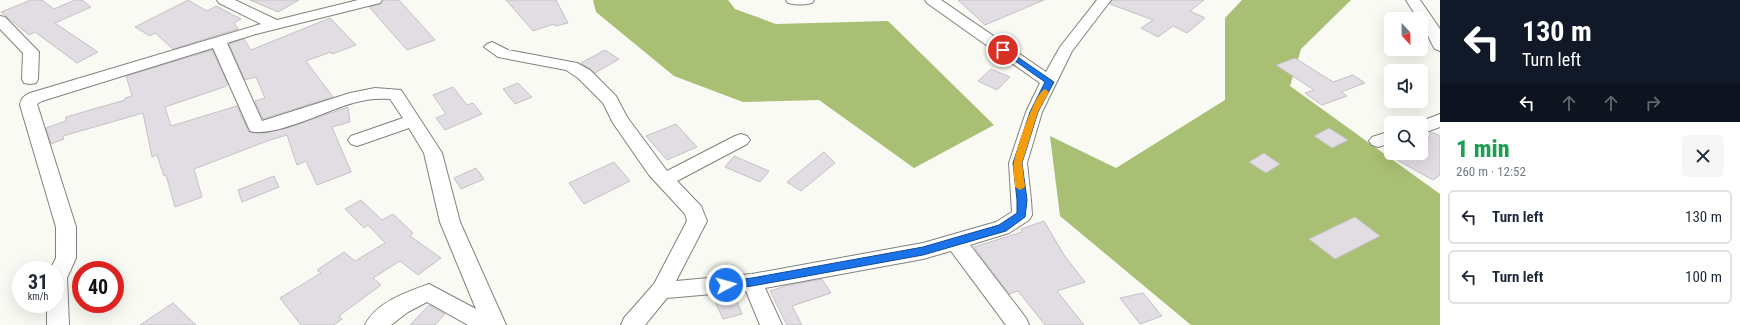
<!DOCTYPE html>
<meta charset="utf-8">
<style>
:root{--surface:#fff;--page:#f6f6f7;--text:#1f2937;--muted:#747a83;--line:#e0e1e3}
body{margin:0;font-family:"Roboto Condensed",sans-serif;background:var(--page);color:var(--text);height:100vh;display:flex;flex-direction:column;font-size:15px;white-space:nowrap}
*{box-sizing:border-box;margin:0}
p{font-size:13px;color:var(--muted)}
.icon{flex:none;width:22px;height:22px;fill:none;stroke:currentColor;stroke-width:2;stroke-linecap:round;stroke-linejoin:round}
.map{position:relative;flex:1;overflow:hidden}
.sheet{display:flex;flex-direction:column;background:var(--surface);width:300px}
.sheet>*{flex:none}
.guide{background:#111827;color:#fff;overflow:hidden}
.needle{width:26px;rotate:158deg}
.fabs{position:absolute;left:1384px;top:12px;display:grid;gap:8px}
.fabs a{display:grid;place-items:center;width:44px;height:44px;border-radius:6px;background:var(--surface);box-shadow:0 4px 16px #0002;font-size:20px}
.speed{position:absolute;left:12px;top:261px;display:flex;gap:8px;font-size:20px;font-weight:700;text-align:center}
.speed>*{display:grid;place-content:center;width:52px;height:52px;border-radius:50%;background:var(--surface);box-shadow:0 4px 16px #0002;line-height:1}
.speed small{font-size:10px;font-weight:400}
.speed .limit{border:6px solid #d22;background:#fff;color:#111}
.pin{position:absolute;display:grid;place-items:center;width:34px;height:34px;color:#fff;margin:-17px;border:2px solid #fff;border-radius:50%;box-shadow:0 1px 4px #0007}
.me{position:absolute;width:44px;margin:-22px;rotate:84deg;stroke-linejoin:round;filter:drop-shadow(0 0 3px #0008)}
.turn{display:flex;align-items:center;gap:14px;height:84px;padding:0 16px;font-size:18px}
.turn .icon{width:52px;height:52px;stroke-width:2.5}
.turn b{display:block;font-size:28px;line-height:34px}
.lanes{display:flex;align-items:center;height:38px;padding:0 16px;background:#0003;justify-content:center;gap:20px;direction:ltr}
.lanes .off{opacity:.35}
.round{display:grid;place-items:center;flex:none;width:42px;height:42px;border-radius:6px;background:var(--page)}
.headline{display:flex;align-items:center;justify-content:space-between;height:68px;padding:0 16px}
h1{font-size:24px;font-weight:800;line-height:30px;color:#1e9e55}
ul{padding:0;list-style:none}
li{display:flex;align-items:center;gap:12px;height:54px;margin:0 8px 6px;padding:0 8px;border:2px solid var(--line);border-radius:6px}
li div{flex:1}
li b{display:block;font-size:15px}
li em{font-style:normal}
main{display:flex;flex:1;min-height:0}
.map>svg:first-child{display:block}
</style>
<main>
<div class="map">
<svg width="1440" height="325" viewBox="0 0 1440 325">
<rect width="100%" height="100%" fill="#f8faf3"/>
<path fill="#a9bf73" d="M593 0H728L735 9 776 24 888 21 994 125 914 168 819 100 743 102 674 76 596 12Z
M1242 0H1351L1301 49 1290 86 1440 194V325H1191L1060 216 1050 136 1116 168 1225 100V18Z"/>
<path fill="#e2dde3" stroke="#c5c1c6" d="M31 0H42L54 9 75 0H82L91 7 55 23 98 52 77 63 35 32 29 35 1 12Z
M188 0 207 11 216 6 241 19 234 23 238 29 173 49 155 33 150 36 135 27Z
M250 0H299L278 12Z
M383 0H399L435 40 407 50 369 7 380 4Z
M506 0H556L568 23 555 26 554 24 533 31Z
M958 0H1044L985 25Z
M1112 0H1204L1190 11 1205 18 1187 33 1173 26 1158 37 1141 28 1153 20 1110 4Z
M330 18 356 45 332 54 331 52 306 61 333 97 263 119 255 101 265 98 256 77 245 80 229 44 244 39 251 50Z
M212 50 228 84 224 87 165 107 171 126 237 106 249 132 260 134 287 128 348 107 350 122 332 127 351 172 317 185 306 161 297 165 287 135 270 140 194 169 202 197 175 207 166 175 164 176 157 155 152 157 143 113 63 136 64 139 51 144 46 128 66 121V117L125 100V98L132 96 126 76Z
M605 50 619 59 595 73 581 63Z
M1295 58 1333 82 1353 75 1365 83 1341 92 1347 96 1322 105 1305 93 1314 90 1276 65Z
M991 69 1010 77 997 90 978 81Z
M518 83 532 97 515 104 503 89Z
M453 87 467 105 473 103 482 114 445 130 436 118 446 114 433 95Z
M676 124 697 147 667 160 646 136Z
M1329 128 1348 140 1332 148 1314 136Z
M1431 132 1440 136V175L1433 180 1397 160 1406 153H1422Z
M824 152 835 163 801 191 787 182Z
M1264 153 1280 164 1266 173 1249 162Z
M734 156 769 171 760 182 725 167Z
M614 162 630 181 584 204 569 183Z
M476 168 484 179 461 189 454 178Z
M274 176 279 187 242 202 238 190Z
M361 200 382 220 393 214 413 233 410 236 441 258 418 275 400 261 373 278 381 285 339 316 342 319 334 325H301L280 298 321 273 317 270 344 252 355 261 385 243 368 225 364 228 345 209Z
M1355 217 1380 236 1335 259 1309 239Z
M1044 221 1064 255 1085 282 1057 291 1084 325H1045L1018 291 1009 294 974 247 1022 232 1021 229Z
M822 279 831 293 792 306 802 325H787L770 291 785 286Z
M1143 293 1162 316 1140 324 1120 298Z
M734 294 742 314 723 319 713 297Z
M173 303 196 325H140Z
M429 305 445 314 435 325H410Z"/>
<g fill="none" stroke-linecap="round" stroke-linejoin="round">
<g stroke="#80827c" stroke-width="2">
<path id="minor" d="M217 0H235L277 20 358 0H382L380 3 256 34 227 43 262 121 350 93 375 88 401 90 442 153 460 222 506 325H468L427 302 408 312 391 325H365C376 302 407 292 429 284L476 309 440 222 424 153 409 128 363 144 357 146 351 144 348 140 351 136 403 118 390 99C377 98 366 99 353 103 327 110 274 138 250 131L213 48 42 101 37 104 76 227V258L67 278 69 325H47V304H55V270H50L56 258V227L20 105C21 98 24 96 30 93L261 24 219 3Z
M786 0H814L812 3C804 5 796 5 788 3Z
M925 0H941L1046 72 1060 47 1097 0H1111L1072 51 1042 112 1027 163 1031 200 1032 215 1029 220 1009 233 970 245 1026 318 1029 325H1006L951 251 923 259 765 288 782 325H760L746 291 667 298 645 325H621L624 318 654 284 687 221 685 214 649 175 613 123 603 103 578 78 566 70 498 57 484 47 487 44 492 42 508 50 577 63 590 70 616 96 627 117 667 171 735 136 741 134 747 136 750 140 747 144 677 181 701 206 707 221 676 281 687 280 752 274 923 243 996 222 1012 212 1009 163 1026 112 1040 83 927 3Z
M1406 0H1420L1440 29V51L1435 49C1433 47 1421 21 1421 19H1418Z
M0 16 5 17 39 52 38 79 36 83 30 84 24 83 22 79 23 53 0 29Z
M1440 114V127L1421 134V123H1417Z
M1391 131V143L1378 147 1372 145 1369 141 1372 137Z"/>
</g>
<use href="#minor" fill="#fff" fill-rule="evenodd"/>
</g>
<path fill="#1a73e8" stroke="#114b97" d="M1003 47 1054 82 1038 112 1022 163 1027 200 1025 217 1006 231 923 255 752 286 726 289 722 288 720 285 722 282 726 281 752 278 923 247 999 225 1017 213V200L1013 163 1030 112 1045 82 1001 51V48Z"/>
<path fill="#f59e0b" d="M1045 89 1049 92 1038 112 1022 163 1025 187 1020 190 1015 187C1015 179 1012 170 1014 162 1016 150 1035 92 1045 89Z"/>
</svg>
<div class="fabs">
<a><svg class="needle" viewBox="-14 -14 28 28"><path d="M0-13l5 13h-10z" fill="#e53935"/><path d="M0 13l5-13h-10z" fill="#747a83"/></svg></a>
<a><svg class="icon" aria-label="sound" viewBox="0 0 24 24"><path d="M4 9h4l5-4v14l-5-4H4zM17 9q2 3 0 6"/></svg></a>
<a><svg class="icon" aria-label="search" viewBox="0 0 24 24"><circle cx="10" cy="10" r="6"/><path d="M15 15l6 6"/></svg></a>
</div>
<div class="speed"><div>31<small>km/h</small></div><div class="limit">40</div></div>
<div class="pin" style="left:1003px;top:50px;background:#d93025"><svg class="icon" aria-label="arrive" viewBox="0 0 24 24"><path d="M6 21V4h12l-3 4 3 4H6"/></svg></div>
<svg class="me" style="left:726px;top:285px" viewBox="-20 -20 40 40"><circle r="17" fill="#1a73e8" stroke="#fff" stroke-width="3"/><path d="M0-11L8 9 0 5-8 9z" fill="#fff"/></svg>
</div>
<section class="sheet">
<div class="guide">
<div class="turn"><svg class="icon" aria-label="left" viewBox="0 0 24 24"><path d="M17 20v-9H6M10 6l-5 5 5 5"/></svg><div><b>130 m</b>Turn left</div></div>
<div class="lanes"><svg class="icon" aria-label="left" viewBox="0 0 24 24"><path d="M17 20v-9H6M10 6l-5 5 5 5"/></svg><svg class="icon off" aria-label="ahead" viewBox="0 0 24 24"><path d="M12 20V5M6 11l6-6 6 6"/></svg><svg class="icon off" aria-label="ahead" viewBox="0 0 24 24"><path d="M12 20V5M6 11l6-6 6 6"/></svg><svg class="icon off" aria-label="right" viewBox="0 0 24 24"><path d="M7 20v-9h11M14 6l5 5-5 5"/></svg></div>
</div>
<div class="headline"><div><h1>1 min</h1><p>260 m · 12:52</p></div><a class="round"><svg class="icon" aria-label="close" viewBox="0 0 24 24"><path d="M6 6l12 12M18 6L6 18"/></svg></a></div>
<ul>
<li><svg class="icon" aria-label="left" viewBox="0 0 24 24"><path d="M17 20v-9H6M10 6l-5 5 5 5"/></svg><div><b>Turn left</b></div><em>130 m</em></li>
<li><svg class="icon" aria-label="left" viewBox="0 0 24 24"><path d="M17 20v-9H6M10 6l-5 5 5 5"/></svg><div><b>Turn left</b></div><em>100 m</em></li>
</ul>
</section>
</main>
